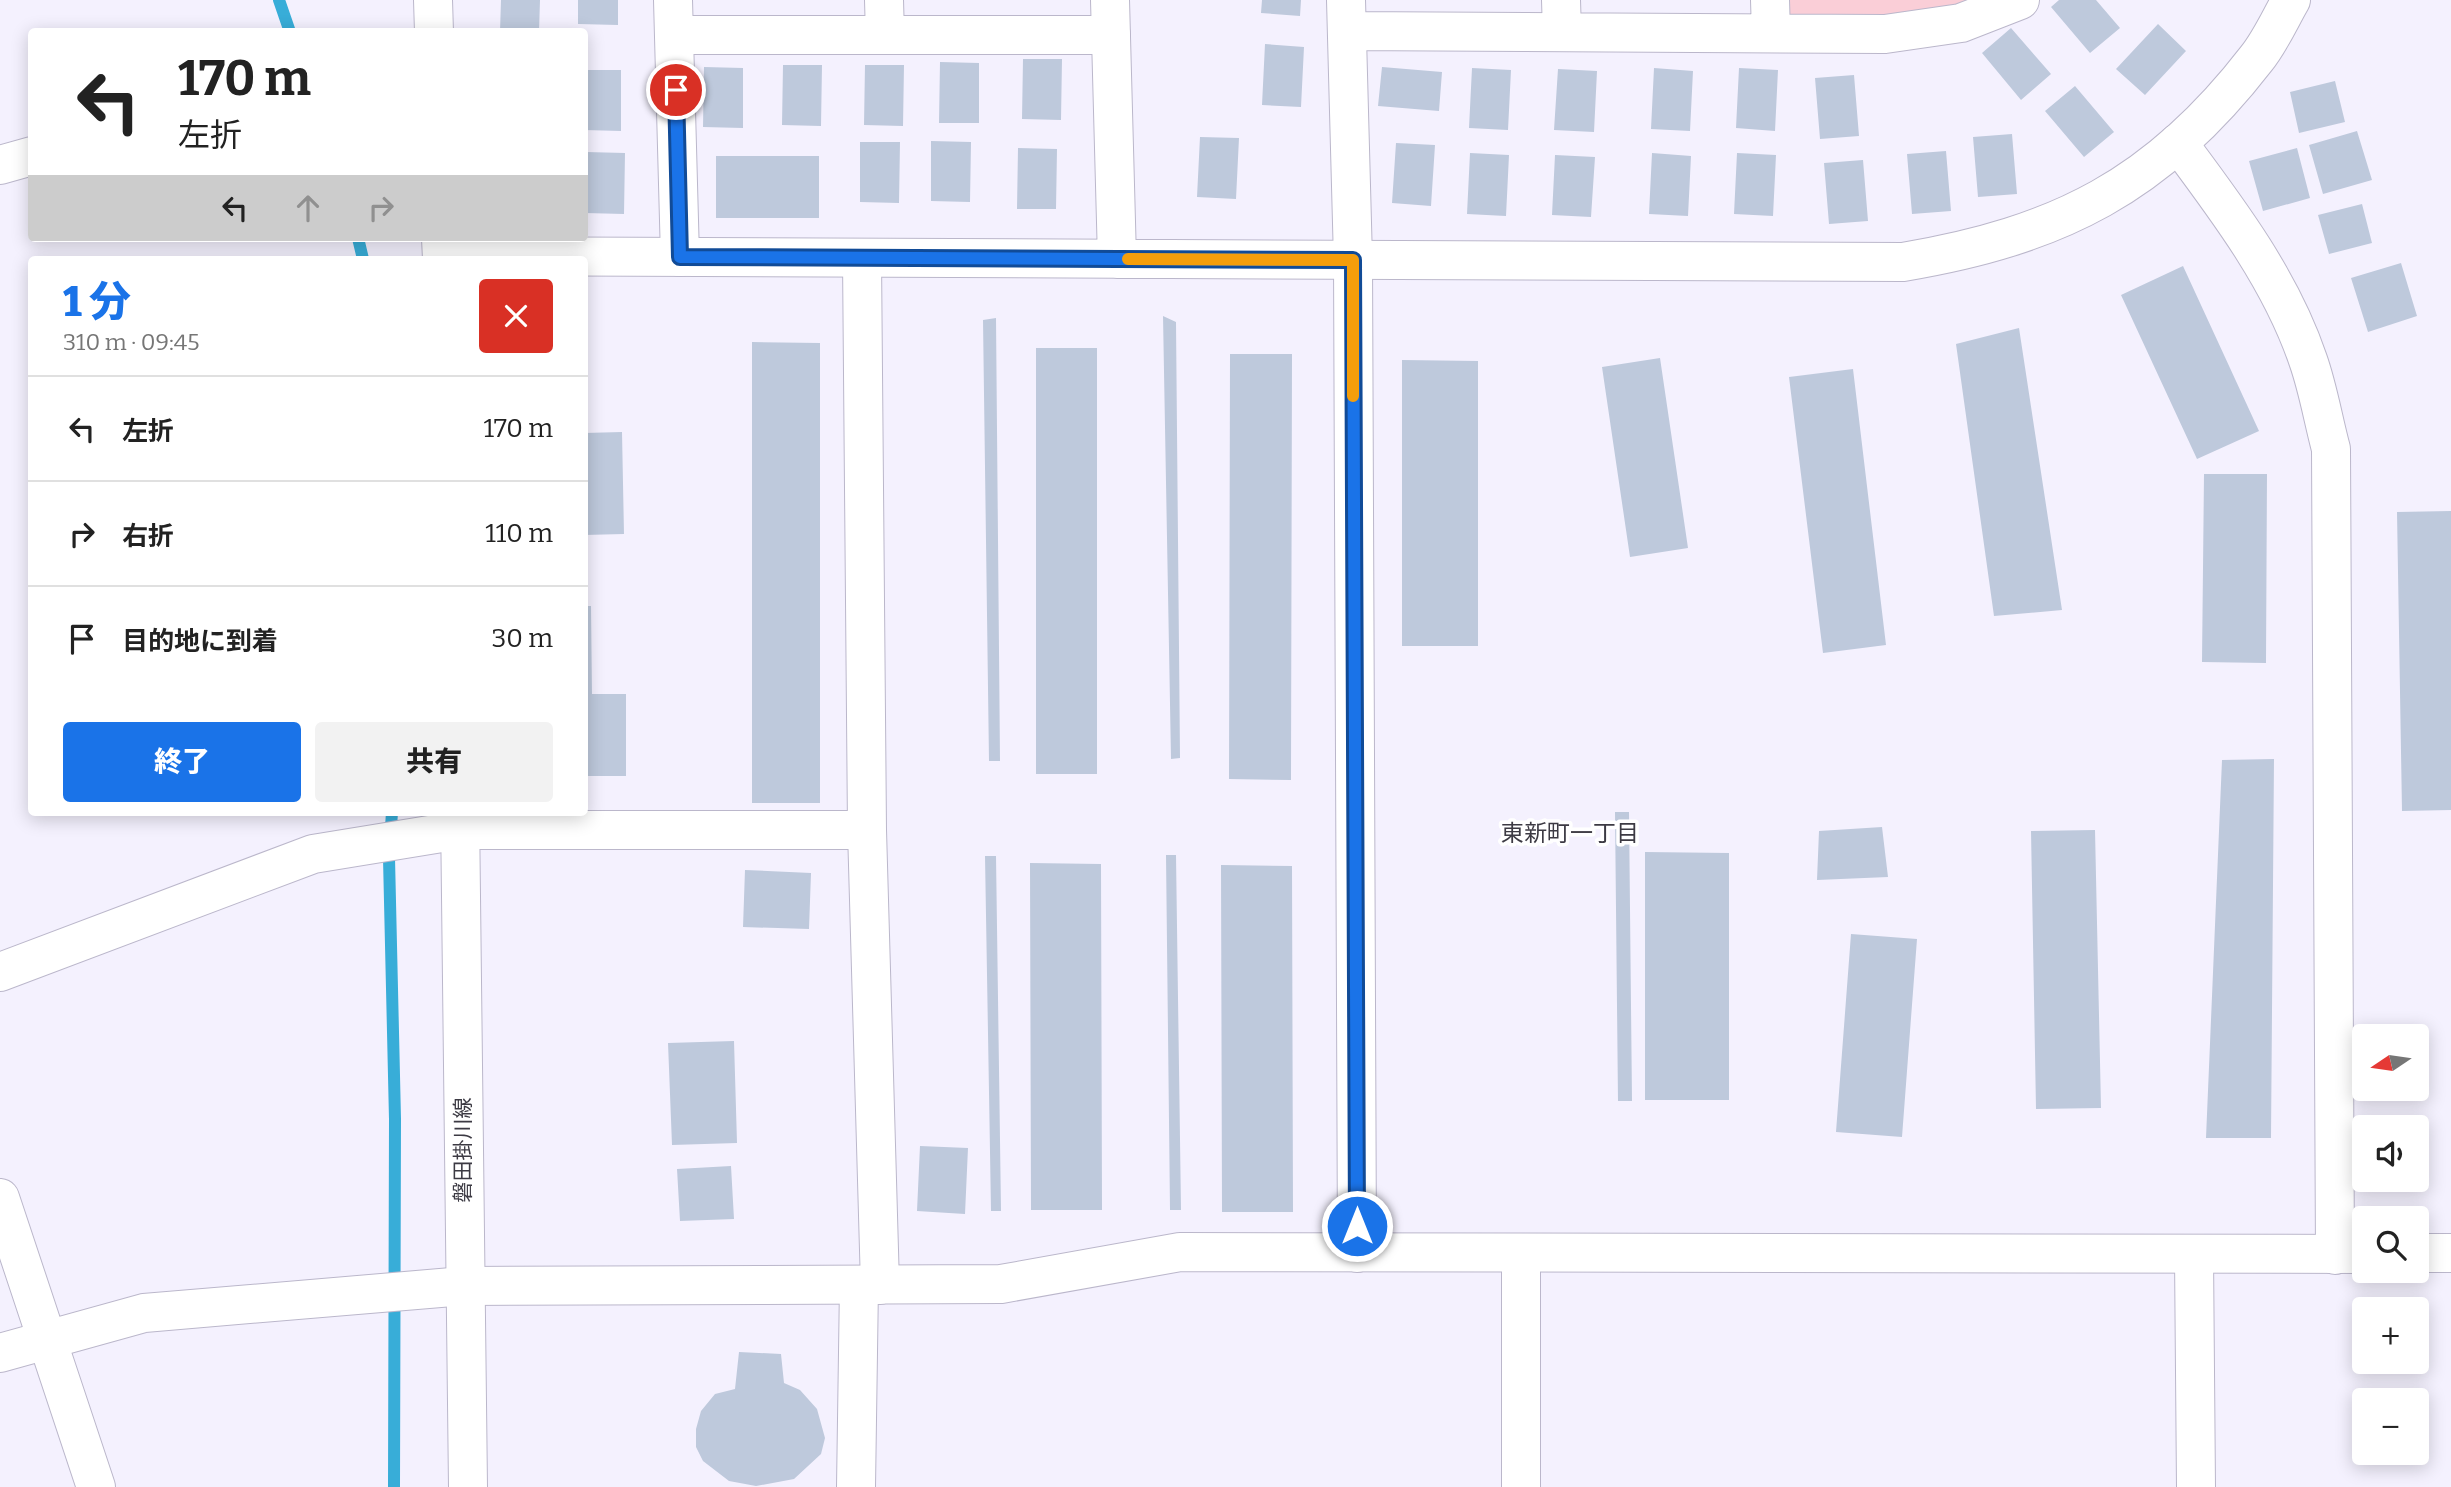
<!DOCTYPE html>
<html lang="ja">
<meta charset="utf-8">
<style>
:root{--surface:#fff;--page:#f2f2f2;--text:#222;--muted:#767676;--line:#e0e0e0;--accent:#1a73e8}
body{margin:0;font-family:Bitter,"Noto Sans JP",serif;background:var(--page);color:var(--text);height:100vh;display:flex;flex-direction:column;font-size:26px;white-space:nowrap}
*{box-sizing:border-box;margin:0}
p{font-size:23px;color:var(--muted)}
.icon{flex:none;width:38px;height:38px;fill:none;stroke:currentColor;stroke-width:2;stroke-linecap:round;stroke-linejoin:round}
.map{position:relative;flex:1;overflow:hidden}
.drawer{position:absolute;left:28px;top:256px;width:560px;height:560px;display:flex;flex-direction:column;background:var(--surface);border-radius:7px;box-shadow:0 4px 18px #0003}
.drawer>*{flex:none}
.banner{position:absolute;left:28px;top:28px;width:560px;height:214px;border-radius:7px;box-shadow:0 4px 18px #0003;background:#fff;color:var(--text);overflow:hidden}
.needle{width:46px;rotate:257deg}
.buttons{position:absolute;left:2352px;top:1024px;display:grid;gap:14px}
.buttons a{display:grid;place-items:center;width:77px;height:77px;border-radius:7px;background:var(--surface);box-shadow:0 4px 18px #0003;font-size:35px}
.pin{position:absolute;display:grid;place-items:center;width:60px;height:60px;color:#fff;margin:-30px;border:4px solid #fff;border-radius:50%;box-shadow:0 2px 7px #0007}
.me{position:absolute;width:77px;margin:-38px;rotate:0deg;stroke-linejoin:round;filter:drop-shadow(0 0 5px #0008)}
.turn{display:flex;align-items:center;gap:24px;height:147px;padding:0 35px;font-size:32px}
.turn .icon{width:91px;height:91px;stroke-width:2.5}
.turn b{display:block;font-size:49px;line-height:60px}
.lanes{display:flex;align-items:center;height:66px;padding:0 35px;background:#0003;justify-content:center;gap:35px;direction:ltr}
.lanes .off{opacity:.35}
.round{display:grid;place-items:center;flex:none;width:74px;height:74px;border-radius:7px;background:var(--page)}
.headline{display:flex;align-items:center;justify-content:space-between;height:119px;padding:0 35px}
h1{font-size:42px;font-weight:800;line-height:52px;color:var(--accent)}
.action{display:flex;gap:14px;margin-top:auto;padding:14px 35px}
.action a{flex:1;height:80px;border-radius:7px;background:var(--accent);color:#fff;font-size:28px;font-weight:800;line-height:80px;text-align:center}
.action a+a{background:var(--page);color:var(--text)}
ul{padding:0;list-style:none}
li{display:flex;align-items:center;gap:21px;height:105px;padding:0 35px;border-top:2px solid var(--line)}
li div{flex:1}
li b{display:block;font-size:26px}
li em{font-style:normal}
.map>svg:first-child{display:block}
</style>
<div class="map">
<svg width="2451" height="1487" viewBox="0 0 2451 1487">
<rect width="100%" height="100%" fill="#f4f1fe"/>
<path fill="#faced7" d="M1785 0H2009L1785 33Z"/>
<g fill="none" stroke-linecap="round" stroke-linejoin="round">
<path stroke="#38add8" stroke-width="12" d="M279 0 290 32
M358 238 363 259
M392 812 389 858 395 1119 394 1487"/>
</g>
<path fill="#bec9dc" d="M501 0H540L539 32H500Z
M578 0H618V25L578 24Z
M1262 0H1301L1300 16 1261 13Z
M2059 0H2096L2120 28 2090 53 2051 7Z
M2158 24 2186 51 2145 95 2116 69Z
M2011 28 2051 74 2021 100 1982 53Z
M1265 44 1304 47 1301 107 1262 105Z
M1023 59H1062L1061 120 1022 119Z
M940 62 979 63V123H939Z
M783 65H822L821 126 782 125Z
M865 65H904L903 126 864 125Z
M704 67 743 68V128L703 127Z
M1382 67 1442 72 1439 111 1378 106Z
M1472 68 1511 70 1508 130 1469 128Z
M1654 68 1693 71 1690 131 1651 129Z
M1739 68 1778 70 1775 131 1736 128Z
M1558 69 1597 71 1594 132 1554 130Z
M584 70H621V131L584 130Z
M1854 75 1859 136 1820 139 1815 78Z
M2335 81 2345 122 2299 133 2290 92Z
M2075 86 2114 132 2084 157 2045 111Z
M2357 131 2372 180 2323 194 2309 145Z
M2012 134 2017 194 1978 197 1973 137Z
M1200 137 1239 138 1236 199 1197 197Z
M931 141 971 142 970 202 931 201Z
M860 142H900L899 203 860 202Z
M1396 143 1435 145 1431 206 1392 203Z
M1018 148 1057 149 1056 209H1017Z
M2297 148 2310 198 2263 211 2249 161Z
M1946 151 1951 211 1912 214 1907 154Z
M586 152 625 153 624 214 585 213Z
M1470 153 1509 155 1506 216 1467 214Z
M1652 153 1691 156 1688 216 1649 214Z
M1737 153 1776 155 1773 216 1734 214Z
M1555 155 1595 157 1591 217 1552 215Z
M716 156H819V218H716Z
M1863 160 1868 221 1829 224 1824 163Z
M2362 204 2372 243 2329 254 2318 215Z
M2401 263 2417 316 2368 332 2351 278Z
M2183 266 2259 431 2197 459 2121 295Z
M1163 316 1176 322 1180 758 1171 759Z
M996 318 1000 761H989L983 320Z
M2019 328 2062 610 1994 616 1956 344Z
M752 342 820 343V803H752Z
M1036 348H1097V774H1036Z
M1230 354H1292L1291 780 1229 779Z
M1660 358 1688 548 1630 557 1602 367Z
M1402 360 1478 361V646H1402Z
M1853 369 1886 645 1823 653 1789 377Z
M622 432 624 534 584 535V433Z
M2204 474H2267L2266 663 2202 662Z
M2451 511V810L2402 811 2397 512Z
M584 606H591L592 694H626V776H584Z
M2274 759 2271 1138H2206L2222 760Z
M1615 812H1629L1632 1101H1618Z
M1882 827 1888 877 1817 880 1819 831Z
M2095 830 2101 1108 2036 1109 2031 831Z
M1645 852 1729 853V1100H1645Z
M1166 855H1176L1181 1210H1170Z
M985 856H996L1001 1211H991Z
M1030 863 1101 864 1102 1210H1031Z
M1221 865 1292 866 1293 1212H1222Z
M745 870 811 873 809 929 743 927Z
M1851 934 1917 939 1902 1137 1836 1132Z
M734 1041 737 1143 672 1145 668 1043Z
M920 1146 968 1148 965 1214 917 1211Z
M731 1166 734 1219 680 1221 677 1169Z
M739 1352 781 1354 784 1383 800 1390 817 1409 825 1438 821 1454 794 1479 756 1486 729 1481 703 1461 696 1447V1429L701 1411 715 1394 735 1389Z"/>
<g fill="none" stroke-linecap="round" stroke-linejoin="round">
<g stroke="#bbb7cb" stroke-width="40">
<path id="minor" d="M673 0 680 257
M884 0 885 35
M1346 0 1353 260 1357 1253
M1561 0 1562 32
M1770 0 1771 33
M1347 31 1885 34 1961 23 2020 0
M674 35H1111
M2178 143C2228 210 2281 280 2308 360 2318 388 2323 419 2331 449L2335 1255
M0 165 32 156
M862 258 867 830 880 1285
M460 830H867
M0 1198 96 1487
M2194 1255 2196 1487
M856 1487 859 1285
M1521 1487V1255"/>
</g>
<g stroke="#bbb7cb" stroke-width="40">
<path id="tertiary" d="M1110 0 1117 259
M442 256 1903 262C2058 236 2158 186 2256 59 2270 42 2280 19 2291 0
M0 972 313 854 460 830
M2417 1253H2451
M0 1353 144 1313 464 1286 1001 1284 1180 1252 2364 1254"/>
</g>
<g stroke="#bbb7cb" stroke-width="40">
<path id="secondary" d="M433 0 434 32
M441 238 442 259
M460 812 468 1487"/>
</g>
<use href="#minor" stroke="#fff" stroke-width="38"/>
<use href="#tertiary" stroke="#fff" stroke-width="38"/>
<use href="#secondary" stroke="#fff" stroke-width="38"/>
</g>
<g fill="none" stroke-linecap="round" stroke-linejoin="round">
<g stroke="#114b97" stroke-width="18">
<path id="route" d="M676 90 680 257 1353 260 1357 1226"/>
</g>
<use href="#route" stroke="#1a73e8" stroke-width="12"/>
<path stroke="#f59e0b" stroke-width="12" d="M1128 259 1353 260V396"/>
</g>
<g text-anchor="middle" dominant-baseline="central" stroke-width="7" stroke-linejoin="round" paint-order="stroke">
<g font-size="21" fill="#3c3a43" stroke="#fff">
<text transform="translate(463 1150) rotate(-90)">磐田掛川線</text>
</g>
<g font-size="23" fill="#3c3a43" stroke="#fff">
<text x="1570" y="833">東新町一丁目</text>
</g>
</g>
</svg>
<div class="buttons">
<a><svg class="needle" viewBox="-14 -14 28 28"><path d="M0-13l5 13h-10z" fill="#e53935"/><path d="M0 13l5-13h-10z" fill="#767676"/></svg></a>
<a><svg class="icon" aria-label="sound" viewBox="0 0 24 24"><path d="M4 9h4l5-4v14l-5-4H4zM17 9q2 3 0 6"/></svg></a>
<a><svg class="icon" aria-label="search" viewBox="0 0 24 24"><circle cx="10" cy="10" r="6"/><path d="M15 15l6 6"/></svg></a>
<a>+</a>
<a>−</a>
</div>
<div class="pin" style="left:676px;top:90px;background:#d93025"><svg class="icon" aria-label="arrive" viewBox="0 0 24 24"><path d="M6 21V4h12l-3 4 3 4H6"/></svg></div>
<svg class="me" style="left:1357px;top:1226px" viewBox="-20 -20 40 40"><circle r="17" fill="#1a73e8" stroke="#fff" stroke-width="3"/><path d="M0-11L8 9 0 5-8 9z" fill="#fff"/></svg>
<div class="banner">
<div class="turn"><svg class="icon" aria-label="left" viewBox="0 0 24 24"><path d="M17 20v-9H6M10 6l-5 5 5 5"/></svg><div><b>170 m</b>左折</div></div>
<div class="lanes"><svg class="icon" aria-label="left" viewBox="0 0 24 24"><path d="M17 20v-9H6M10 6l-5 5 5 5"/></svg><svg class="icon off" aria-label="ahead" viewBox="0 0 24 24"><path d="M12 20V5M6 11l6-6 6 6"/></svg><svg class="icon off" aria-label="right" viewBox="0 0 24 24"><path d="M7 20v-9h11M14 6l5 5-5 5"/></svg></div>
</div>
<section class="drawer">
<div class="headline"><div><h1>1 分</h1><p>310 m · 09:45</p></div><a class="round" style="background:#d93025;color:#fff"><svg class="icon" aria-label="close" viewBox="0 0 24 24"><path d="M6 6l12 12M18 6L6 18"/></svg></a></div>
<ul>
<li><svg class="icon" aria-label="left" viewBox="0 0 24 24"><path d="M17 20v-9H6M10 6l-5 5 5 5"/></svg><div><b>左折</b></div><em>170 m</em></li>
<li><svg class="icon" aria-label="right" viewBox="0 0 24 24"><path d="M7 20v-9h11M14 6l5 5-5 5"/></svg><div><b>右折</b></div><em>110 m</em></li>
<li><svg class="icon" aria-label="arrive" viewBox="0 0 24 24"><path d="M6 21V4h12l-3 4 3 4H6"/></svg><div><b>目的地に到着</b></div><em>30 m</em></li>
</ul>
<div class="action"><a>終了</a><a>共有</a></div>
</section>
</div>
